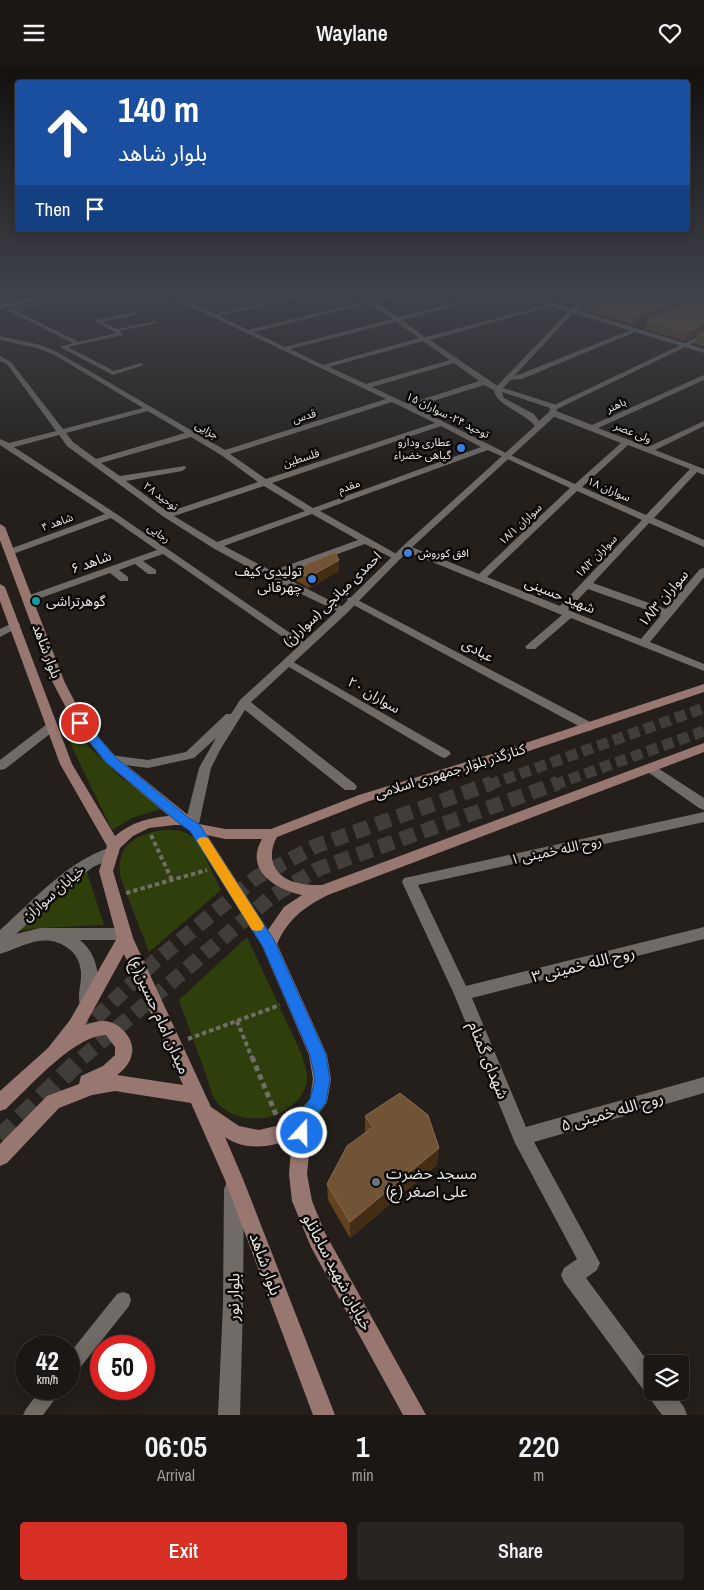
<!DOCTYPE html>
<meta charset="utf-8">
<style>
:root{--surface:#1b1714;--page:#282422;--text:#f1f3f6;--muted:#a09fa0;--line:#393634;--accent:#d93025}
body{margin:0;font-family:"Archivo Narrow","Noto Sans Arabic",sans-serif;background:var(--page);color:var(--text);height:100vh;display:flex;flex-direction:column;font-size:19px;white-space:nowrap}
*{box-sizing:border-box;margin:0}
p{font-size:16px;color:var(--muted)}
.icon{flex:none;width:28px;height:28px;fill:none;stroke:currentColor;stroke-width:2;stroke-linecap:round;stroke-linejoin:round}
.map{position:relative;height:1350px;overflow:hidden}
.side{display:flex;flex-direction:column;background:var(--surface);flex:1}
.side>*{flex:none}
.banner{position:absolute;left:15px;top:15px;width:675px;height:152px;border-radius:5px;box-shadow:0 2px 12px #0003,0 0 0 1px var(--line);background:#1a4fa0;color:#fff;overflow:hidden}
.buttons{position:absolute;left:644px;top:1290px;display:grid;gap:10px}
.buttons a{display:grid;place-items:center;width:45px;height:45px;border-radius:5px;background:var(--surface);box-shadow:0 2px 12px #0003,0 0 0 1px var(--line);font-size:25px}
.speed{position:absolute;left:15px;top:1270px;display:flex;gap:10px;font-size:25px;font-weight:700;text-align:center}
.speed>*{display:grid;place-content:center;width:65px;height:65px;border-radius:50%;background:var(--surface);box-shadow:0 2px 12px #0003,0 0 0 1px var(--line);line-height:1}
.speed small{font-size:12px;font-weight:400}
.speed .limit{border:8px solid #d22;background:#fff;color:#111}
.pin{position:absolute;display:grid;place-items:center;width:42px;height:42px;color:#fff;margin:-21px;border:2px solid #fff;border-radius:50%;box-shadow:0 1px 5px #0007}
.me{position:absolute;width:55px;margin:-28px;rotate:21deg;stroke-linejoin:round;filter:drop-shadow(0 0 4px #0008)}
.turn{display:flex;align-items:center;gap:18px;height:105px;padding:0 20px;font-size:22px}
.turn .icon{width:65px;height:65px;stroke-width:2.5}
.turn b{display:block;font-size:35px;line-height:42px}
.then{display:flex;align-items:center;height:48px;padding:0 20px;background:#0003;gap:10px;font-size:19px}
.eta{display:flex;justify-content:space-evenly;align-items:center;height:85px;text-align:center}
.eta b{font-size:30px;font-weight:600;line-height:35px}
.button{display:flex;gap:10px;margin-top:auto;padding:10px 20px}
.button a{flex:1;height:58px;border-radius:5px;background:var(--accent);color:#fff;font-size:20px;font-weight:600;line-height:58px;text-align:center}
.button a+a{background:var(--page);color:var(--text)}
header{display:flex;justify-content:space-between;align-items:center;height:65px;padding:0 20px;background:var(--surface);font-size:22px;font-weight:600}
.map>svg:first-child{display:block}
</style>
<header><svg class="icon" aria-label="menu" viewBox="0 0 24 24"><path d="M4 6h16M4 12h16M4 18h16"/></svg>Waylane<svg class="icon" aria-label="heart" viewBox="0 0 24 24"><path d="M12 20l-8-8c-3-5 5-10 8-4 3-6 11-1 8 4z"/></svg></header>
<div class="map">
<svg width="704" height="1350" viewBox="0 0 704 1350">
<rect width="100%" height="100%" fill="#241f1b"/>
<path fill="#2e3f0b" d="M57 651 119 711 163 743 132 753 112 765Z
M165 765C179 765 187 766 197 775L221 825 149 887 121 814C114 781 136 768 165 765Z
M86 804 104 860 40 863 18 866Z
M247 872 302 990C305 1001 310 1012 305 1023 291 1057 237 1065 215 1035 211 1029 209 1018 206 1010 197 985 188 960 179 935Z"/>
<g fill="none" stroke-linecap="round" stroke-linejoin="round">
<path stroke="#413d39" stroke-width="11" stroke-dasharray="11 5.5" stroke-linecap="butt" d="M489 720 704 643
M554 720 704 666"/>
<path stroke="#413d39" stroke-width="15" stroke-dasharray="15 8" stroke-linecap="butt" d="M79 969 154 897 257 812 316 781 492 718
M82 993 271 832 318 804 558 718"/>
<path stroke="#413d39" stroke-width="19" stroke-dasharray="19 10" stroke-linecap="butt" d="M0 1073 83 992"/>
<path stroke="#716d69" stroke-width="4" stroke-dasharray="4.5 3" stroke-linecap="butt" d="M151 770 172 815
M126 828 207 805
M237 956 252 993
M188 974 280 940"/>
<path stroke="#716d69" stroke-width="5" stroke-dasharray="5.5 4" stroke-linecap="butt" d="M252 992 277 1052"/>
<path fill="#706b66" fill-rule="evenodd" d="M109 227 97 230 74 231 14 245 79 277 116 268 96 257V255L135 247 137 249 103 257 117 264 156 256V258L120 266 123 270 68 282 114 306 141 298 144 300 113 310 60 282 73 278 7 245 74 229Z
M123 1227 129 1229 131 1235 129 1241 75 1309 69 1312V1289L117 1229Z
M41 1324H61L58 1330 43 1350H23L26 1344Z"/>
<path fill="#706b66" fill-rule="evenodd" d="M160 227H167L215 249 309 227H319L220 251 248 265 366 236 355 227H362L372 234 402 227H411L376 237 398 252 498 227H507L402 255 425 272 551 239V241L430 275 502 324 495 326 484 320 414 342 508 389 575 419 621 378 550 350V346H556L592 360 704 310V315L598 363 648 382 704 356V361L655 385 704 404V410L697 407 654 453 704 475V482L649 458 593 518 666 544 700 504 704 503V512L650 577 704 599V606L571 553 535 584H527L525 582 527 580 562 550 403 485V481H409L479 509 570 423 488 385 320 446 402 492 400 494H394L365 479 280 510 347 544 348 546 343 549 266 512 213 483 164 452 67 381 59 370 14 382 115 448 309 581 307 583H299L163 489 143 496 156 505V509H148L135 499 119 505 128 512V516H120L110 508 32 536H24L23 534 24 532 157 485 111 453 13 489H7V485L105 449 0 380V374L9 378 56 366 7 299 0 296V291L11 297 63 364 143 343 53 289 37 283 0 275V271L41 280 57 287 225 385 386 334ZM370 238 392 254 285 282 254 267ZM396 257 419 273 323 300 290 284ZM423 276 450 295 366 319 329 302ZM454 298 479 316 408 339 372 322ZM392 337 435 358 266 414 230 389ZM148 346 185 368 96 394 73 377 66 368ZM441 361 481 382 313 443 272 418ZM191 372 221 390 258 417 168 447 126 416 182 406 186 403 185 401 120 411 101 398ZM628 380 690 404 646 450 582 422ZM264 421 305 446 217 477 174 451ZM577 426 642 455 560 541 487 512ZM312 449 358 475 272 506 224 481ZM588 524 661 550 641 574 568 545Z
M633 264 636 266 635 267 522 314 509 315 505 313 518 310Z
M704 269V273L557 344 550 342Z
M352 532 594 659 596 662 590 666 586 665 348 537 347 535 348 533Z
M15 557 19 558 20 560 19 562 0 572V564Z
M288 594 449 686 451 689 445 693 441 692 284 599 282 597 284 595Z
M244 634 248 635 355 719 357 722 355 725H345L240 641 238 638Z
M51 658 57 662 55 665 5 704 0 705V695L47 659Z
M704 747V757L418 820 466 921 704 862V874L472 933 526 1062 704 1012V1028L534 1077 600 1198 597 1205 586 1213 652 1302V1326H672L684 1342 687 1350H662L564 1217 561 1210 564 1203 577 1194 515 1078 454 929 402 817 404 813 409 812Z"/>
<path fill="#706b66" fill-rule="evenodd" d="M507 227H516L571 244 592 227H598L577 245 704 284V288L573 248 503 323 557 340 556 350 409 485 347 548 248 640 220 685 211 703 199 759 197 762H187L185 759 199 703 216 673 194 693 148 703 110 698 104 694 110 690 148 695 186 687 226 649H231L240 635 339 544 403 481 535 361C524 347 494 340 494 324L568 247ZM502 327 550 343 549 347 539 356 534 349 504 333Z
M650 698 704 733V745L699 743 645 705 644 702Z
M112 782 117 783 119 787 117 791 93 802 73 817 16 869 40 863H124L129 865 132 869 129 873 124 875H80C99 889 103 922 93 942L87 944 81 942C76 932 82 918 81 907 80 898 77 890 69 884 46 866 24 881 0 889V865C34 835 68 795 112 782Z
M234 1115 241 1117 244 1124 243 1239 240 1350H218L223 1239 224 1124 227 1117Z"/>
<path fill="#997771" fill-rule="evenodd" d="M20 227H30L0 235V231Z
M61 227H71L0 244V240Z
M0 459 5 462 65 618 85 656 115 691 199 759 225 764H271L359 730 492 689 704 619V627L502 695 369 736 277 772C265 793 275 813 298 818 306 820 314 820 322 820L704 678V687L328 830C304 842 288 854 277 879L327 990 331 1014 327 1037 312 1058 307 1109 312 1136 325 1168 426 1350H403L311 1182 292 1136 289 1109 292 1073C272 1083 244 1086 225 1072L243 1114 335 1350H313L225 1115 191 1038 115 1026 92 1030 59 1043 7 1098 0 1101V1079L47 1031 79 1019 81 1011 103 1001 115 990V982L106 970C73 971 30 1022 6 1044L0 1046V1026L48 983 70 955 117 873 99 806 107 781 60 699 0 536V519L5 522 72 699 115 771C132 757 148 753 169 751L105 697 74 658 53 618 0 475ZM175 760H181L190 766 262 881 309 990 313 1014 310 1034 297 1049 280 1060 259 1065 239 1061 211 1042 133 873 113 806 120 783 133 771 149 763ZM207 770 225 774H262C244 805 275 824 302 830L284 842 268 865ZM124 889 183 1020 117 1010C124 1005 131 997 132 988 135 973 118 956 104 956 97 956 91 958 85 960Z"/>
</g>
<path fill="#634220" d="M604 227H651L659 229 704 227V282L695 279 697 270 685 276 645 264 647 255 668 246 658 244 657 250 633 260 583 245 584 237 604 228Z
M339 495V506L309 523 295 515 294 505Z
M365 1051 437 1100 350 1173 328 1135 327 1119 365 1067Z"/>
<path fill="#442d15" d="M704 231V238L692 244 694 236Z
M680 235 678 243 668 246 670 237Z
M659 243 657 250 633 260 635 252Z
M704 259V267L685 276 687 267Z
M339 495V506L309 523V512Z
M439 1083 437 1100 350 1173V1157Z"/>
<path fill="#715435" stroke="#846a50" d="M598 227H600L659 243 635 252 584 237Z
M628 227H651L659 229 665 227H704V231L694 236V241H700L704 238V259L687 267 647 255 682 240 684 238 680 235 670 237Z
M704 267V272L697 270Z
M335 487 339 495 309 512 294 505Z
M400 1028 428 1050 439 1083 350 1157 327 1119 347 1081 373 1062 365 1051Z"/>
<linearGradient id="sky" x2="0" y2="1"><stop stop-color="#14110f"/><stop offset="0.55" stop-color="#3f424a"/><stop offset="1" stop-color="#3f424a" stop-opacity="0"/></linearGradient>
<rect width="704" height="416" fill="url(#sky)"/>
<path fill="#1a73e8" stroke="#114b97" d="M80 654 84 655 114 691 189 753 199 759 274 875 326 990 330 1014 326 1037 311 1058 308 1074 302 1076 296 1074 294 1068 295 1055 310 1034 315 1014 310 990 263 882 190 766 180 759 106 697 74 658Z"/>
<path fill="#f59e0b" d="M204 772 208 773 262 857 264 861 262 865 257 866 252 865 197 776 199 773Z"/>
<g fill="#3f7fe0" stroke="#0b0908" stroke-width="2">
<circle cx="461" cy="383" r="5"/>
<circle cx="408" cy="488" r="5"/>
<circle cx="312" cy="514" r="5"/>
</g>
<circle fill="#0f9aa8" stroke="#0b0908" stroke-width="2" cx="36" cy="536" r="5"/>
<circle fill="#6b7280" stroke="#0b0908" stroke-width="2" cx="376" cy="1117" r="5"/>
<g text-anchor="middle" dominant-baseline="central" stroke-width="5" stroke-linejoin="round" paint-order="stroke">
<g font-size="11" fill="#e8e5e2" stroke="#0b0908">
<text transform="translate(616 340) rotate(-24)">باهنر</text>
<text transform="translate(448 350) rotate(26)">توحید ۲۴- سواران ۱۵</text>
<text transform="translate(304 351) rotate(-17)">قدس</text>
<text transform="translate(207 365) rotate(30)">جزایی</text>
<text transform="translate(633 367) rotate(22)">ولی عصر</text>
<text transform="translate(301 393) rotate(-18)">فلسطین</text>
<text transform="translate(349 421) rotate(-20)">مقدم</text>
<text transform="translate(609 424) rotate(23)">سواران ۱۸</text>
<text transform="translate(161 431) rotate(36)">توحید ۲۸</text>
<text transform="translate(57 457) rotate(-20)">شاهد ۴</text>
<text transform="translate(520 459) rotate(-43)">سواران ۱۸/۱</text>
<text transform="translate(159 468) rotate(35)">رجایی</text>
<text transform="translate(596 491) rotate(-46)">سواران ۱۸/۲</text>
</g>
<g font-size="11" fill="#e8e5e2" stroke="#0b0908" text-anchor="end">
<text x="451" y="377">عطاری ودارو<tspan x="451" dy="13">گیاهی خضراء</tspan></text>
<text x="418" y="488" text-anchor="start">افق کوروش</text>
</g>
<g font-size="14" fill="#e8e5e2" stroke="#0b0908">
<text transform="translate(91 497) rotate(-20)">شاهد ۶</text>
<text transform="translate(560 530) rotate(22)">شهید حسینی</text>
<text transform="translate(663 533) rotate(-50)">سواران ۱۸/۳</text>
<text transform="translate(332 534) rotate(-44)">احمدی میانجی (سواران)</text>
<text transform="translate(478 585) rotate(28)">عبادی</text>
<text transform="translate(47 586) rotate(69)">بلوار شاهد</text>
<text transform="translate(374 630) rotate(30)">سواران ۲۰</text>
<text transform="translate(450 706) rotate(-17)">کنارگذر بلوار جمهوری اسلامی</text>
<text transform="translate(556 785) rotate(-12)">روح الله خمینی ۱</text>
<text transform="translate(53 828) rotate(-41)">خیابان سواران</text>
</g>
<g font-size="14" fill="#e8e5e2" stroke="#0b0908" text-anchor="end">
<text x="302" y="506">تولیدی کیف<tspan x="302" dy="16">چهرقانی</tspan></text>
<text x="46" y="536" text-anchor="start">گوهرتراشی</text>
</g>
<g font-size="16" fill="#e8e5e2" stroke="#0b0908">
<text transform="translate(583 899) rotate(-14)">روح الله خمینی ۳</text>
<text transform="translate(160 950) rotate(66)">میدان امام حسین(ع)</text>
<text transform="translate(489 995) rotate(68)">شهدای گمنام</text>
<text transform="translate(612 1046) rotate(-16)">روح الله خمینی ۵</text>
<text transform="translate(266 1199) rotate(70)">بلوار شاهد</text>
<text transform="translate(338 1207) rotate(62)">خیابان شهید سامانلو</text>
<text transform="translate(233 1232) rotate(-89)">بلوار نور</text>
</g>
<g font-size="16" fill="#e8e5e2" stroke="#0b0908" text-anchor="start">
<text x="386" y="1108">مسجد حضرت<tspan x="386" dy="18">علی اصغر (ع)</tspan></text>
</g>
</g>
</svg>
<div class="buttons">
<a><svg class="icon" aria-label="layers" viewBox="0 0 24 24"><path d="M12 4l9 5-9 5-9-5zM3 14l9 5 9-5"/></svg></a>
</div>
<div class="speed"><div>42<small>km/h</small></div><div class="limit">50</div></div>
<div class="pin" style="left:80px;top:658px;background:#d93025"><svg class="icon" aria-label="arrive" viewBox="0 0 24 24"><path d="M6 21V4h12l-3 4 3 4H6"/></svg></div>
<svg class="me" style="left:302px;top:1068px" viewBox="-20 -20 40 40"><circle r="17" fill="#1a73e8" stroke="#fff" stroke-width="3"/><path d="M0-11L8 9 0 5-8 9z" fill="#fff"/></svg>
<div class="banner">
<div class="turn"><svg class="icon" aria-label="ahead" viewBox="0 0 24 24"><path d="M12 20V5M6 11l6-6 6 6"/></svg><div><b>140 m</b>بلوار شاهد</div></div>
<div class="then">Then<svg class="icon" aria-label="arrive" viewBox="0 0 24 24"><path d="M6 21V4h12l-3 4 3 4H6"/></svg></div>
</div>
</div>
<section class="side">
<div class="eta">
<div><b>06:05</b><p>Arrival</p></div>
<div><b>1</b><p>min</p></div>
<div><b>220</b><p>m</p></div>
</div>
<div class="button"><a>Exit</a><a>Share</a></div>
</section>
